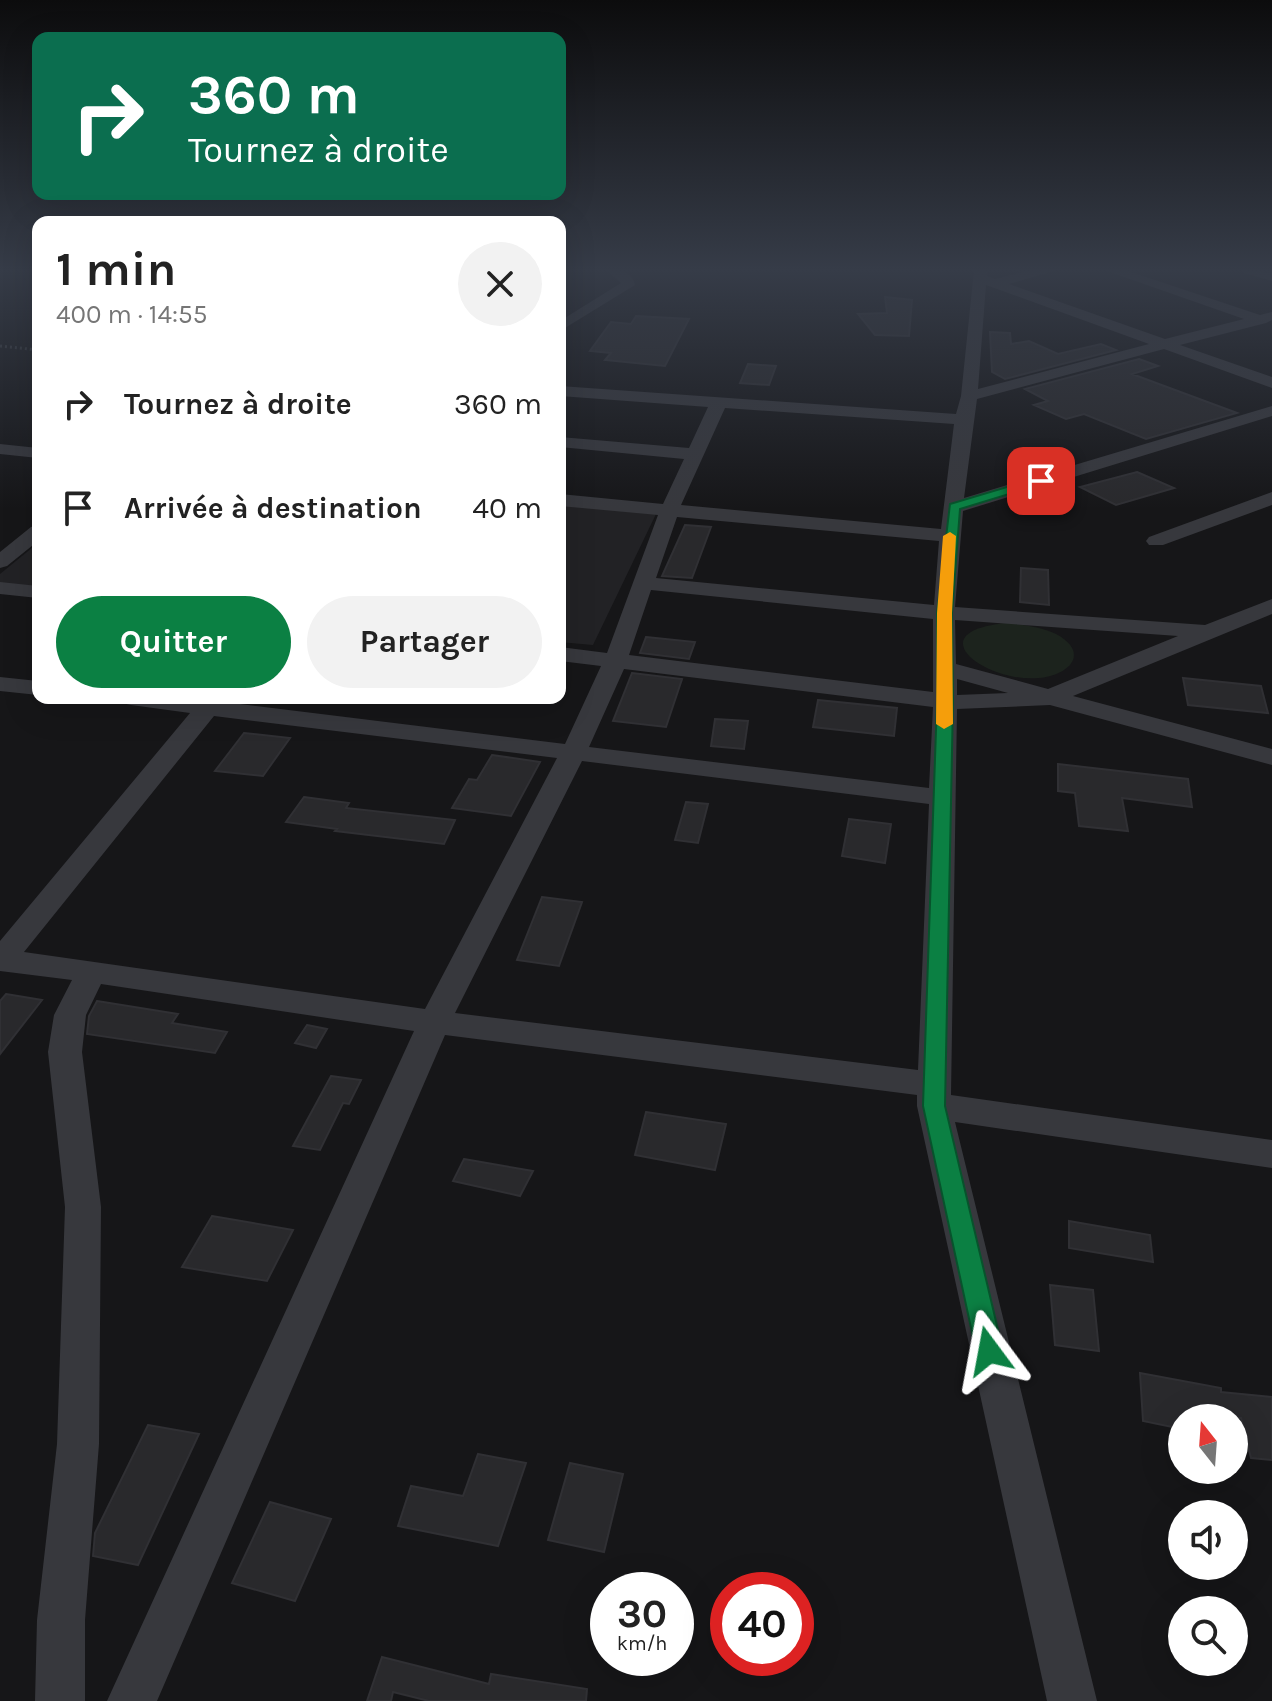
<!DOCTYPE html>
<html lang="fr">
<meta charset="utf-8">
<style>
:root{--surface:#fff;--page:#f2f2f2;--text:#222;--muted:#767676;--accent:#0b8043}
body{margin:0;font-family:Karla,sans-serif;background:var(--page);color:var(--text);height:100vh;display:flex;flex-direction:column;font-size:30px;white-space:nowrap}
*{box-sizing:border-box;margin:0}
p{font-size:26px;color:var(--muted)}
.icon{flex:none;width:44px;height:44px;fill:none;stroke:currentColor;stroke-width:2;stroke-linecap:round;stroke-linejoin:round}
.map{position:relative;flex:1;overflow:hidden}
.side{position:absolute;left:32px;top:216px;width:534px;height:488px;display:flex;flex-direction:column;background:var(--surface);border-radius:16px;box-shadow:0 8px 32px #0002}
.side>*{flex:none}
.top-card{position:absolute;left:32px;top:32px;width:534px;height:168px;border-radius:16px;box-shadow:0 8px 32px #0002;background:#0b6e4f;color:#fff;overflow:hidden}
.needle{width:52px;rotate:343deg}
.controls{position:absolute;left:1168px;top:1404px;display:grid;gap:16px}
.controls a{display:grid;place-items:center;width:80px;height:80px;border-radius:50%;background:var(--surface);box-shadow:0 8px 32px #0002;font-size:40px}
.speed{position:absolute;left:590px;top:1572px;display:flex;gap:16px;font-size:40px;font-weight:700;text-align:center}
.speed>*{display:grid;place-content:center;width:104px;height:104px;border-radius:50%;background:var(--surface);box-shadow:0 8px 32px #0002;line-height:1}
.speed small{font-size:20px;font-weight:400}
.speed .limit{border:12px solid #d22;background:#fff;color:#111}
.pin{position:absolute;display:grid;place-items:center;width:68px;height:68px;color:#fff;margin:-34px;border-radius:16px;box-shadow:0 4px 12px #0006}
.me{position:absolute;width:88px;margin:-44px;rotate:347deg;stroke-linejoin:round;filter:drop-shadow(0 0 6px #0008)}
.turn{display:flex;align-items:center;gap:28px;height:168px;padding:0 24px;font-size:36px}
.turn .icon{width:104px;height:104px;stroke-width:2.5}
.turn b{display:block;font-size:56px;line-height:68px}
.round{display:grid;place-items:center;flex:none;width:84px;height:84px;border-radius:42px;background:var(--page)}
.headline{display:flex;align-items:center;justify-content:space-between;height:136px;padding:0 24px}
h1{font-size:48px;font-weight:700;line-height:60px}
.primary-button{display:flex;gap:16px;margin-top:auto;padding:16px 24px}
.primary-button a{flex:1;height:92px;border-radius:48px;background:var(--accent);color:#fff;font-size:32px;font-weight:700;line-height:92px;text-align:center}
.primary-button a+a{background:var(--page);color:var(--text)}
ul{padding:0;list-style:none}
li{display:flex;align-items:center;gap:24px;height:104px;padding:0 24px}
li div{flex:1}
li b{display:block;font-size:30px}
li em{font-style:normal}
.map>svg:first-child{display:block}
</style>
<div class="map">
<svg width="1272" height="1701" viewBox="0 0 1272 1701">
<rect width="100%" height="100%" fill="#161618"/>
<path fill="#222225" d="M560 505 656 514 593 645 560 642Z
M38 543V587L0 583V574Z"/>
<path fill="#1c231d" d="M1007 623C1024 625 1041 627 1056 634 1091 653 1069 675 1039 678 984 683 917 631 1007 623Z"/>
<path fill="#29292c" stroke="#303034" stroke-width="2" d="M885 297 912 300 909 336 875 335 858 314 887 313Z
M636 316 689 319 665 366 605 360 611 353 590 351 611 322 631 324Z
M990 332 1010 333 1011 344 1029 341 1058 354 1101 344 1116 350 1005 379 992 372Z
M1139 359 1158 366 1132 374 1237 413 1146 439 1084 414 1066 419 1034 405 1048 401 1025 389Z
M748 364 776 366 769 385 740 383Z
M1137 472 1174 488 1116 505 1080 487Z
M685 525 711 527 692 578 662 576Z
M1021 568 1048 570 1049 605 1020 602Z
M646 637 695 642 689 659 640 653Z
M632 673 682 679 666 727 613 721Z
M1183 678 1261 686 1268 713 1188 705Z
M818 700 897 708 894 736 813 727Z
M715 719 748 721 744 749 711 746Z
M244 733 290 738 263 776 215 771Z
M492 755 540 762 511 816 452 808 469 779 477 780Z
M1058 764 1188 779 1192 807 1122 798 1128 831 1079 826 1075 793 1058 791Z
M304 797 349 803 346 808 455 820 444 844 335 831 337 829 286 822Z
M686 802 708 804 698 843 675 840Z
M849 819 891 824 885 863 842 856Z
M542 897 582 902 559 966 517 960Z
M6 994 42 1000 0 1054V1001Z
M97 1001 178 1014 172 1023 227 1032 215 1053 87 1034 89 1016Z
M307 1025 327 1029 316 1048 295 1043Z
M331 1076 361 1080 349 1104 343 1103 320 1150 293 1146Z
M646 1112 726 1124 715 1170 635 1155Z
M464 1159 533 1171 520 1196 453 1181Z
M212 1216 293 1230 267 1281 182 1267Z
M1069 1221 1150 1235 1153 1262 1069 1248Z
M1050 1285 1093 1290 1099 1351 1055 1345Z
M1140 1373 1221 1388V1392L1272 1397V1460L1251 1458 1241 1418H1182V1429L1143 1421Z
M148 1425 199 1434 138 1565 93 1556 95 1533Z
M478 1454 526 1463 498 1546 398 1526 411 1486 463 1496Z
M570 1463 623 1474 604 1552 548 1540Z
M270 1502 331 1519 295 1601 232 1583Z
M382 1657 489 1684 491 1674 587 1689 586 1701H429L393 1692 391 1701H367Z"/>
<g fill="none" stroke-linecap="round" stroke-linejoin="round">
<path stroke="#3d3f44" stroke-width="3" stroke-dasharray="2 3" stroke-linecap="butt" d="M0 346 38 350"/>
<path fill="#37383d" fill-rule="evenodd" d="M606 270C618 270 632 270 635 285L560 331V321L621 283Z
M974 270H988L987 276 995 279 1031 270H1057L1009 284 1165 339 1244 319 1104 270H1125L1260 315 1272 312V320L1266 323 1180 345 1272 377V388L1164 349 977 399 964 498 1272 406V416L963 511 955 607 1205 625 1272 599V614L1073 696 1272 749V765L1050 705 957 709 951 1095 1272 1140V1168L955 1122 1097 1701H1047L917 1106V1095L445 1035 157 1701H107L414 1031 101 984 86 1015 82 1052 101 1207 99 1444 85 1620V1701H35L37 1620 57 1444 65 1207 48 1052 54 1015 72 980 0 971V941L190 713 131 705 122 703 119 698H227L224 702 565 744 601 666 560 661V647L607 653 658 515 560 506V494L663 504 684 459 560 447V437L689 448 708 407 560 396V386L956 414 961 396ZM986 285 1149 344 978 389ZM725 408 954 424 941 529 681 505ZM677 517 939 541 934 605 656 578ZM651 590 933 619V692L629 655ZM955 620 1178 636 1048 689 956 664ZM624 669 933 707 929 788 589 747ZM957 679 1008 693 957 695ZM214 716 557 758 425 1009 24 952ZM582 761 929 804 918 1070 455 1013Z
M1243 270 1272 273V281L1244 273Z
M0 444 38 448V458L0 454Z
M1272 492V505L1163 545H1149L1146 541 1149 537Z
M38 525V541L7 566 0 568V552L31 527Z
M0 582 38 586V598L0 594Z
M0 677 38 681V695L0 691Z"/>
</g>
<linearGradient id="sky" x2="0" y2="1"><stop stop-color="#0c0c0d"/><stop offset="0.53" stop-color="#363c48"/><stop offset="1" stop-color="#363c48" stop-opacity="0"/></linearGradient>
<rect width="1272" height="509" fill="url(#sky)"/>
<path fill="#0b8043" stroke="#07532c" stroke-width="2" d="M1041 477 1045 478V483L960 509 952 613 953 701 945 1106 1003 1351 999 1359 989 1363 980 1359 976 1351 923 1106 937 701V613L950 504Z"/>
<path fill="#f59e0b" d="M950 532 956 536 952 613 953 724 944 729 936 724 937 613 943 536Z"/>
</svg>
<div class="controls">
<a><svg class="needle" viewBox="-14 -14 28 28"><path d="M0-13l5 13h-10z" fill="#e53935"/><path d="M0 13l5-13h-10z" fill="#767676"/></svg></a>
<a><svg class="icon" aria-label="sound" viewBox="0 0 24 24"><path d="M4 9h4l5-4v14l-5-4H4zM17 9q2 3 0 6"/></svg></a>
<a><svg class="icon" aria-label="search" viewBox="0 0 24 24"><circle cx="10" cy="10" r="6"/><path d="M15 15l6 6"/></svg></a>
</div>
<div class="speed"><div>30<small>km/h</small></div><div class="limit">40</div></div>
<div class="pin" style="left:1041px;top:481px;background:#d93025"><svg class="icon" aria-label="arrive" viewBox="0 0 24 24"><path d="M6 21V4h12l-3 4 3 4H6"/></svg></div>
<svg class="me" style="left:989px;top:1351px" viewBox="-20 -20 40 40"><path d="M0-17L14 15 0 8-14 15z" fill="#0b8043" stroke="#fff" stroke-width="4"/></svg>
<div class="top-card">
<div class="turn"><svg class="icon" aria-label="right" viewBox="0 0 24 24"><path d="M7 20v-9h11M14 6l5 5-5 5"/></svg><div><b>360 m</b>Tournez à droite</div></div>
</div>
<section class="side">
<div class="headline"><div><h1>1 min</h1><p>400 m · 14:55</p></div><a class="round"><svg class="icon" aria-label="close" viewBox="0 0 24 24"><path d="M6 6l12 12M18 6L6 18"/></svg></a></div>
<ul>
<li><svg class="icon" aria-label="right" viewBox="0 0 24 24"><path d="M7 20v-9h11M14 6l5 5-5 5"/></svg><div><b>Tournez à droite</b></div><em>360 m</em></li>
<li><svg class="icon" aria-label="arrive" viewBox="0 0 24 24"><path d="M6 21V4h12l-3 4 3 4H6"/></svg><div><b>Arrivée à destination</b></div><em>40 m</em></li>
</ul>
<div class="primary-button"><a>Quitter</a><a>Partager</a></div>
</section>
</div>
